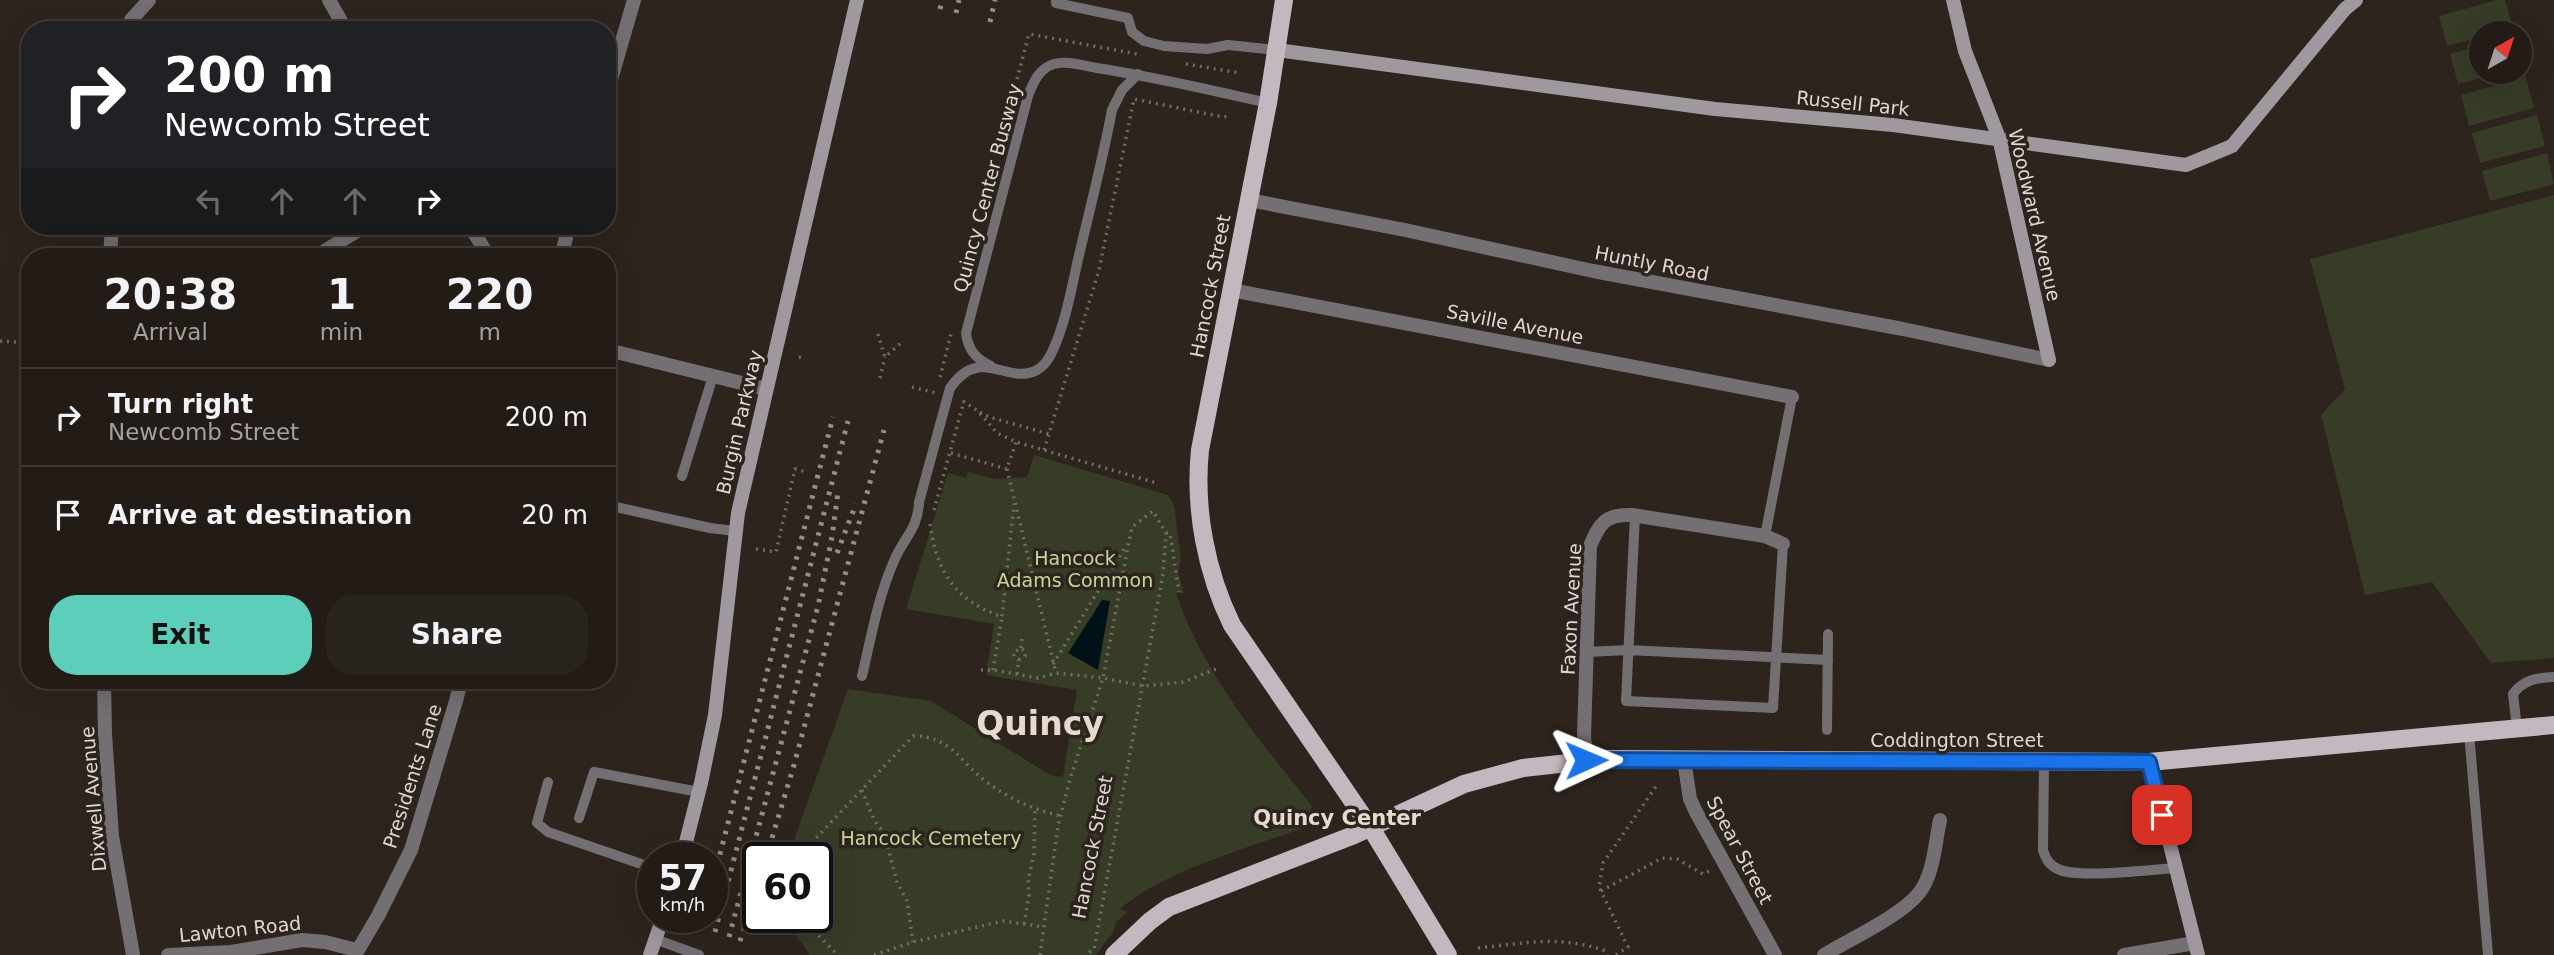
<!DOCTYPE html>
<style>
:root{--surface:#221b16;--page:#2a241f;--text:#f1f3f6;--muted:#a2a1a1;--line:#3f3935;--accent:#5cceba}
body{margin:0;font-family:"DejaVu Sans",sans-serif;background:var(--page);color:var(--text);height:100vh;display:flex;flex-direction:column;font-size:26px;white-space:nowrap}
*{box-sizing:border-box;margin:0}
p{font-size:23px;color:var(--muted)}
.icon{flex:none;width:38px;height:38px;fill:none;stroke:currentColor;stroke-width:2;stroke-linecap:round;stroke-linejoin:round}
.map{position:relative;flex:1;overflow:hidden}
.panel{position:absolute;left:21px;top:248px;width:595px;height:441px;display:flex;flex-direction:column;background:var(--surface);border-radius:28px;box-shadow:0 7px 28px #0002,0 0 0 2px var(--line)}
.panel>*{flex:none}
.top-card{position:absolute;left:21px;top:21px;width:595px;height:214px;border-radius:28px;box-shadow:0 7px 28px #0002,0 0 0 2px var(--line);background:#202124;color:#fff;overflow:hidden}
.needle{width:46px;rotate:39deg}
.controls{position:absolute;left:2469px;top:21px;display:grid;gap:14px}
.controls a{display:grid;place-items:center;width:63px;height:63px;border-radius:50%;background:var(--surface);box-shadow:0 7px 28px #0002,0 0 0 2px var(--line);font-size:35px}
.speed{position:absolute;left:637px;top:842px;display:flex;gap:14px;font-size:35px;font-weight:700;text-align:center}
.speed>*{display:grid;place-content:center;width:91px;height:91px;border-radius:50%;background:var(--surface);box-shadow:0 7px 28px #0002,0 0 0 2px var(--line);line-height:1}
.speed small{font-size:18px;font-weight:400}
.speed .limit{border:4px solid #111;border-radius:10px;background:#fff;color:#111}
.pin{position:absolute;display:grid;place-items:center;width:60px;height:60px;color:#fff;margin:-30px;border-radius:14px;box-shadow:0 4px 10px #0006}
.me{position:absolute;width:77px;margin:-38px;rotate:89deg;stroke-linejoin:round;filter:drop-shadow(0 0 5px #0008)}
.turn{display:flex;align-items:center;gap:24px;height:147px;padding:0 28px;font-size:32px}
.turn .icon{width:91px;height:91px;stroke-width:2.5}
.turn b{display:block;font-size:49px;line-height:60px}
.lanes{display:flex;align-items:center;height:66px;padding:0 28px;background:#0003;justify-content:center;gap:35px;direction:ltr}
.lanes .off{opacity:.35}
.eta{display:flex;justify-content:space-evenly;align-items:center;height:119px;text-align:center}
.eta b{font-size:42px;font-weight:700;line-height:49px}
.cta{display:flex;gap:14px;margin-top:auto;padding:14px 28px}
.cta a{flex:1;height:80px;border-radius:28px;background:var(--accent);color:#111;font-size:28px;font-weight:700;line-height:80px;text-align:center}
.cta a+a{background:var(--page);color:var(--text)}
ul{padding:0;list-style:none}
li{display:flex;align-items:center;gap:21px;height:98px;padding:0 28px;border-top:2px solid var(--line)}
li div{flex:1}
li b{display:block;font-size:26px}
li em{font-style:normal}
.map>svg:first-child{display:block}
</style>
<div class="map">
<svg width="2554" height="955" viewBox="0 0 2554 955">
<rect width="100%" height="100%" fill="#2d241d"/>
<path fill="#363c26" d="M2497 0H2505L2513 28 2495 33H2482L2481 37 2447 46 2439 16Z
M2481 45 2482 72H2505L2458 84 2450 54Z
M2526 77 2534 108 2469 126 2461 95Z
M2537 115 2545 146 2480 163 2472 133Z
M2547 153 2554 184 2490 201 2482 171Z
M2554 195V658L2491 663 2432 582 2365 595 2321 415 2345 389 2310 259Z
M1034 455 1168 495 1174 505 1181 559 1178 572 1184 593H1176C1203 673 1259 740 1312 806L1303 828C1246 849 1166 870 1120 909L1128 912 1116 922 1112 934 1096 955H810L783 917H817V858L788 857 848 689 931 701 1050 775 1063 777 1077 690 986 675 994 624 906 609 948 473 966 478 968 472 995 479 1027 477Z"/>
<path fill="#001218" d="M1102 600 1110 601 1098 670 1068 653Z"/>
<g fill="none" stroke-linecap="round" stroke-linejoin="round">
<path stroke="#736c65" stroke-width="3.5" stroke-dasharray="2 5" stroke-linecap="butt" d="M1186 64 1240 73
M1017 79 1029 34 1137 54
M878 334 885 357 902 342
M0 341 30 343
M799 357 804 358
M940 377 951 334
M880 378 885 357
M912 387 936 393
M963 401 978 411 997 433 1016 442 1157 483
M980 412 989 417 1049 434
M1044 450 1099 270 1134 99 1223 117 1230 116
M951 453 1007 469 1016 442
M1007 469 1056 673
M934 510 964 401
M930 524C937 573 955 600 1002 617L1014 504
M1166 533H1170L1179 592
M756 549 776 552 795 469 807 472
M1021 648 1022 637
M1053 664 1126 546
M981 670H993L1038 678 1056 673 1103 678 1143 686 1183 682 1216 669
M993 670 1002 617
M1017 674 1019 660 1025 656V651L1021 648 1013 653 1015 658 1019 660
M862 790 874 820 884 833 897 882 907 901 913 942
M797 858 913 736C952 736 959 762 988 783 1010 799 1034 810 1061 816
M1601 891 1662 858 1677 859 1703 874 1711 870
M809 917 818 935 838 955
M1024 924 1029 896 1028 880 1034 854 1035 810
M1478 948C1525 943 1560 935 1606 951L1607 955
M874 955 913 942 1003 921 1044 927
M1040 955 1058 826 1070 779 1103 678 1129 541 1132 527 1153 511 1166 533 1163 574 1094 949 1085 955
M1616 955 1628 947 1599 887 1603 863 1657 785"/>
<path stroke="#746f73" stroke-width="10" d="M1056 0V3L1128 18 1132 32 1144 41 1164 46 1207 49 1228 45 1277 50
M991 366C976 359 968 350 966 333L1028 96C1033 83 1039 68 1054 64 1067 60 1084 66 1097 68 1155 77 1211 90 1268 103
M682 476 713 376
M607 505 710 528 735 531
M1635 515 1626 701 1773 708 1783 544
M1765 536 1792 397
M1587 652 1628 650 1828 660
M862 676C871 638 878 597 894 561 903 538 918 530 919 502L950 388C981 344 1007 386 1037 370 1044 366 1050 357 1053 350 1067 319 1072 284 1080 251 1091 205 1103 158 1112 110L1122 90 1138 74
M2517 728 2513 694C2524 679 2537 678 2554 677
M1827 730 1828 634
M2469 733 2488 955
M2044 761 2043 850C2046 860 2050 866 2060 870 2081 878 2150 870 2176 868
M548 782 537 823 548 832 653 868
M579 818 594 772 699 792
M655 939 685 950"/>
<path stroke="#746f73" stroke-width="14" d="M329 0 346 30
M129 30 131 20 149 0
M607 93 634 0
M1249 200 1405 230 1593 271 1903 329 2049 360
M470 226 489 257
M110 257 112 226
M315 257 365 226
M561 257 569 226
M1231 290 1792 397
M612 351 766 389
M104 681 105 734 112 836 133 955
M1586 760 1584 736 1590 546C1600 523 1605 514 1632 515L1765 536 1783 544
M1684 760 1690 799 1696 812 1775 955
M168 955 231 952 302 940 325 942 357 950
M355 955 378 916 411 850 456 701 461 681
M1824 955C1850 939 1901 916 1919 893 1934 874 1935 843 1940 820
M2124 955 2195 943"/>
<path stroke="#a0989f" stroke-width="14" d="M1953 0 1965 51 1999 138 2049 360
M1277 50 1715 109 1893 125 2186 165 2232 146 2345 9 2356 0
M2149 762 2198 955
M682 858 701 783 715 715 738 513 857 0
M650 955 663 917"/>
<path stroke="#c3b8c0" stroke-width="18" d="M1284 0 1268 103 1200 450C1194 509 1206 572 1232 625L1371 828 1448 955
M1114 955 1150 921 1169 907 1354 835 1464 784 1523 768 1605 759 2149 762 2554 725"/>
<path stroke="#958e88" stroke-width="5" stroke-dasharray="3.5 7" stroke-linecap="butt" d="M940 9 942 0
M956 13 959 0
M990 22 995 0
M837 553 856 504
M766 858 794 765 884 430
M712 885 833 417
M701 928 704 917
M715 932 848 421
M729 937 818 606 832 537 838 492
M740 941 758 885"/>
<path stroke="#746f73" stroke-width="10" d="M685 950 699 955"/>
</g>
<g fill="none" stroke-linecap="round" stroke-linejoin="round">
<g stroke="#114b97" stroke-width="18">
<path id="route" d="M1586 760 2149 762 2162 815"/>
</g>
<use href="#route" stroke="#1a73e8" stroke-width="12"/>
</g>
<g text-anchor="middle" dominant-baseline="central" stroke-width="7" stroke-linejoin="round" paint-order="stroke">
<g font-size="19" fill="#dfd9d4" stroke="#2d241d">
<text transform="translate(1853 103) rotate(6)">Russell Park</text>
<text transform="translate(987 188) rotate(-75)">Quincy Center Busway</text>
<text transform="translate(2035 215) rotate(77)">Woodward Avenue</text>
<text transform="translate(1652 263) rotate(11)">Huntly Road</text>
<text transform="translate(1210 286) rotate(-79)">Hancock Street</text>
<text transform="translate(1515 324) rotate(11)">Saville Avenue</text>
<text transform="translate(739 422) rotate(-77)">Burgin Parkway</text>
<text transform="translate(1571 609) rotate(-87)">Faxon Avenue</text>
<text x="1957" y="740">Coddington Street</text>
<text transform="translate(412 776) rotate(-72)">Presidents Lane</text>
<text transform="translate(93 799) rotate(-95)">Dixwell Avenue</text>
<text transform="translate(1092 847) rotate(-79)">Hancock Street</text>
<text transform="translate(1740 850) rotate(62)">Spear Street</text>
<text transform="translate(240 929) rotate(-6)">Lawton Road</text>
</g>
<g font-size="19" fill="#c6d798" stroke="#2d241d">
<text x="1075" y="558">Hancock<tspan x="1075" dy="22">Adams Common</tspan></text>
<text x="931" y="838">Hancock Cemetery</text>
</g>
<g font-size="21" font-weight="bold" fill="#e6dad0" stroke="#2d241d">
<text x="1337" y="818">Quincy Center</text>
</g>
<g font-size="33" font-weight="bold" fill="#e6dad0" stroke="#2d241d">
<text x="1040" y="723">Quincy</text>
</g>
</g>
</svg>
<div class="controls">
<a><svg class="needle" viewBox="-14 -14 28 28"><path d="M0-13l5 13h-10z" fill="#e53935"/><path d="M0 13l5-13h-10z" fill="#a2a1a1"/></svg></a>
</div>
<div class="speed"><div>57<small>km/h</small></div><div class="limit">60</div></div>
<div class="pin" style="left:2162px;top:815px;background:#d93025"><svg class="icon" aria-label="arrive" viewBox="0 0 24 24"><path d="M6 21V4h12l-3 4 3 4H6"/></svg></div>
<svg class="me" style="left:1586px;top:760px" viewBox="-20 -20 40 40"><path d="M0-17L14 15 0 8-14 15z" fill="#1a73e8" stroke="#fff" stroke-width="4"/></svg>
<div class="top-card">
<div class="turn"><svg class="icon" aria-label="right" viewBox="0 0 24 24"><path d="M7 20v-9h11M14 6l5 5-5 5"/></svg><div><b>200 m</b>Newcomb Street</div></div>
<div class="lanes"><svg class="icon off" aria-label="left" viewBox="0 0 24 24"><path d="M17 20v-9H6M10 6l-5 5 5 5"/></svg><svg class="icon off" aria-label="ahead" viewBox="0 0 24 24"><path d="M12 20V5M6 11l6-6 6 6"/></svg><svg class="icon off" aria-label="ahead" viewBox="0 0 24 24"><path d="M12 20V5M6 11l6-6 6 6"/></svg><svg class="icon" aria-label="right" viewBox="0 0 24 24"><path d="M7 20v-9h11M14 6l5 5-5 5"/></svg></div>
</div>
<section class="panel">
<div class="eta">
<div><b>20:38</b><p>Arrival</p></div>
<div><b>1</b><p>min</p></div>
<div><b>220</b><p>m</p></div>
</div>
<ul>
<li><svg class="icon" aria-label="right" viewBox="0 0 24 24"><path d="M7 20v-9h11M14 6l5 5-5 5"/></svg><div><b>Turn right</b><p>Newcomb Street</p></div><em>200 m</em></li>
<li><svg class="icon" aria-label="arrive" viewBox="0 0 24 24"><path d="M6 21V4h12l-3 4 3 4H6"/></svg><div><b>Arrive at destination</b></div><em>20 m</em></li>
</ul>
<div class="cta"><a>Exit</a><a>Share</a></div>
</section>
</div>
